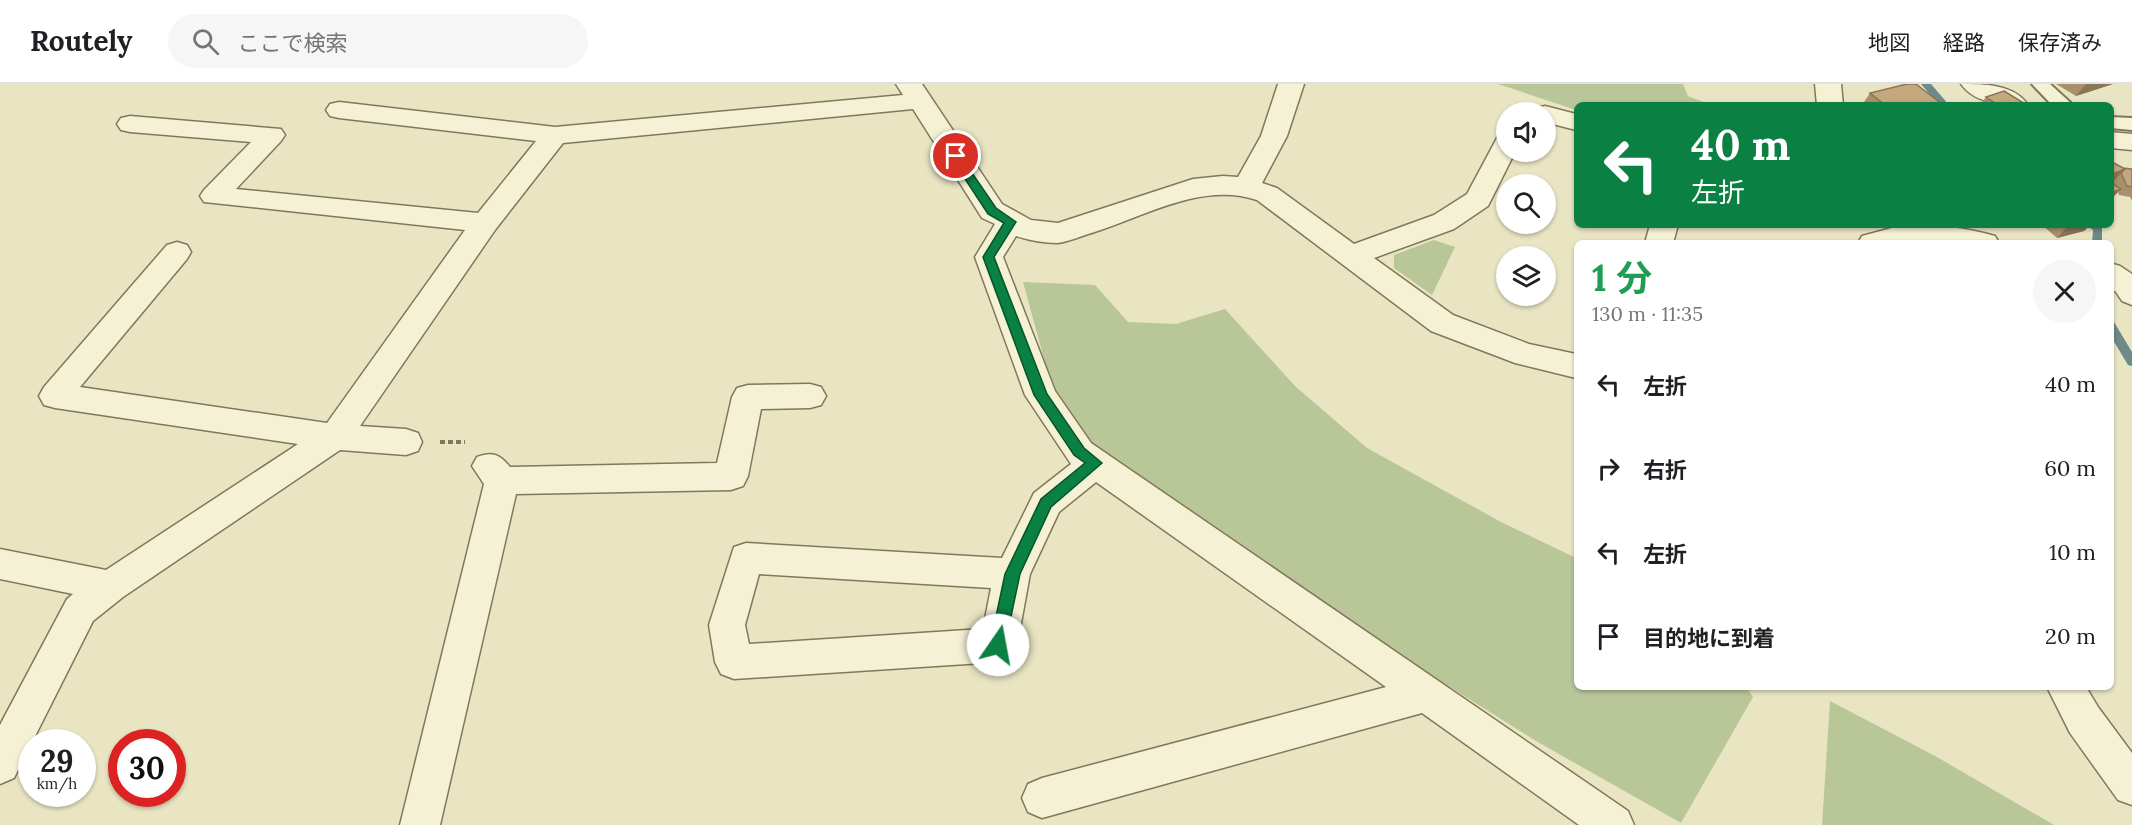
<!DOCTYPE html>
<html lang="ja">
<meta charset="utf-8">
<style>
:root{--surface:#fff;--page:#f6f6f6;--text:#202124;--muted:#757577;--line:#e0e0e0}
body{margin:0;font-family:Lora,"Noto Sans JP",serif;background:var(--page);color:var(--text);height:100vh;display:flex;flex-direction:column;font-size:22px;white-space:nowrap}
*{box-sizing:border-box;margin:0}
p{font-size:20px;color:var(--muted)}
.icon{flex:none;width:33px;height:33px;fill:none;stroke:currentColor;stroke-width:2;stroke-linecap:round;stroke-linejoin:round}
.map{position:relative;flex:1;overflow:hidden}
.panel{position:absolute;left:1574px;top:156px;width:540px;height:450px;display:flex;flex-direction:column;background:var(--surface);border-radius:9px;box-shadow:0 2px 4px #0004}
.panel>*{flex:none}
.guide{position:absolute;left:1574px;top:18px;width:540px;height:126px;border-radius:9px;box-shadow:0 2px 4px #0004;background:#0b8043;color:#fff;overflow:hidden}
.tools{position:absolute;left:1496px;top:18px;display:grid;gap:12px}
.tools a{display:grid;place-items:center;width:60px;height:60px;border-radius:50%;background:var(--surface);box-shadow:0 2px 4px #0004;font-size:30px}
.speed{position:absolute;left:18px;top:645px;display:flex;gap:12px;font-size:30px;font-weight:700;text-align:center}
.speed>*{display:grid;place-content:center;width:78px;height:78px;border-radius:50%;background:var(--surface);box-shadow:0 2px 4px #0004;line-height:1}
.speed small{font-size:15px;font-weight:400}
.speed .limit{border:9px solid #d22;background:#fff;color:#111}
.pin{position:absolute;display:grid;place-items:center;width:51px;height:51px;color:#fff;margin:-26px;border:3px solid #fff;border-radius:50%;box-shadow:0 2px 6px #0007}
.me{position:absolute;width:66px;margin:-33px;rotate:12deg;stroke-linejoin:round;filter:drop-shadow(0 0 4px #0008)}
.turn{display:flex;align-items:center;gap:21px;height:126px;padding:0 18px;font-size:27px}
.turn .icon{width:78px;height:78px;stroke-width:2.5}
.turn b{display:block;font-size:42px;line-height:51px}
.round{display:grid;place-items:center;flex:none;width:63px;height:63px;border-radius:32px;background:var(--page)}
.headline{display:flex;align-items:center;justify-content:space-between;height:102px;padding:0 18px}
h1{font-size:36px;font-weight:700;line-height:45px;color:#1e9e55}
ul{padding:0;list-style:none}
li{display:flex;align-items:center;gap:18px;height:84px;padding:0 18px}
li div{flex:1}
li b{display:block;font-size:22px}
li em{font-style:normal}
header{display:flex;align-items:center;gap:36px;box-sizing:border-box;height:84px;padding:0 30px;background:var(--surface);border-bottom:2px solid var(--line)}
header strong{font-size:28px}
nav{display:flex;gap:33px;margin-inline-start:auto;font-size:21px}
.search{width:420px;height:54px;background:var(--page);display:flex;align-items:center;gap:15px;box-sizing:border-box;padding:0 21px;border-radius:33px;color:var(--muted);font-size:22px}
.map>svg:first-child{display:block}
</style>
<header>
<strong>Routely</strong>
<div class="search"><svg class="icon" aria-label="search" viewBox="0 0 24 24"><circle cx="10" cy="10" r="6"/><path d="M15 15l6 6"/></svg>ここで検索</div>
<nav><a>地図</a><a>経路</a><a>保存済み</a></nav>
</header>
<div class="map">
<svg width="2132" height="741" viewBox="0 0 2132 741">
<rect width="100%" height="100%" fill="#e9e5c3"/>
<path fill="#b9c698" d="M1498 0H1683L1688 12 1711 21H1576V26Z
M1434 156 1455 163 1432 211 1394 184V171Z
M1023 198 1095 201 1128 238 1176 240 1225 225 1295 302 1367 364 1501 438 1576 474V603H1746L1753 613 1681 739 1536 657 1130 402 1058 326Z
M1830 617 1937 673 2054 741H1822Z"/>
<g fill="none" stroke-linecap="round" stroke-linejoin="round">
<path fill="#6d8a88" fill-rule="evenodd" d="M1921 0H1931L1949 21H1939Z
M2087 141 2102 143V159H2092L2093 146Z
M2110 237 2114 238 2132 268V282L2128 281 2110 251Z"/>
<g stroke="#82775b" stroke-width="4">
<path id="service" d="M2032 0H2050L2073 21H2052Z
M2110 33 2132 34V46L2110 44Z"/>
</g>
<g stroke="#82775b" stroke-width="3">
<path id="minor" d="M896 0H922L1002 120 1031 136 1058 139 1193 95 1223 92 1238 93 1261 52 1278 0H1304L1287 52 1262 99 1277 104 1354 160 1434 131 1467 110 1497 54 1506 52V68H1515L1488 122 1454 145 1374 174 1453 231 1529 260 1576 270V294L1515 279 1431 247 1257 116C1201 97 1142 134 1088 150 1079 153 1067 158 1057 159 1044 159 1028 156 1016 152L1003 173 1055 307 1091 359 1628 727 1634 741H1579L1422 629 1042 734 1028 728 1022 714 1028 700 1042 694 1386 603 1096 398 1059 428 1030 490 1017 561 1011 573 998 578 734 595 721 590 715 578 709 541 734 463 746 459 1002 474 1034 409 1071 380 1025 311 975 173 995 140 982 134 913 25 563 59 495 146 360 342 406 345 418 349 422 358 418 367 406 371 340 366 123 513 93 537 14 694 0 700V641L67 515 73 510 0 495V465L106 486 298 360 55 324 44 321 39 312 44 303 167 161 177 158 187 161 191 168 187 175 80 303 327 339 465 146 204 118 200 112 204 106 251 58 130 48 121 46 117 40 121 34 130 32 281 45 285 51 281 57 236 105 478 129 536 57 339 34 330 32 326 26 330 20 339 18 555 43 903 11ZM759 490 991 504 983 545 749 560 745 541Z
M1815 0H1841L1843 21H1817Z
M1961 0C1984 0 2014 0 2028 21 2005 21 1976 21 1961 0Z
M1545 22 1576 30V46L1545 38V28H1533L1536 24Z
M2110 48 2132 50V66L2110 64Z
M1650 141H1678L1673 159H1645Z
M1903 141C1934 141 1965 143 1995 152L1999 159H1858L1862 152Z
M2110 179 2120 182 2132 190V221L2122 217 2116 208 2110 204Z
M810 300 821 303 826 312 821 321 810 324 761 325 748 392 743 402 731 406 516 410 440 741H400L484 400 472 382 477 373C493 367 500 371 510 383L717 379 732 313 737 304 748 301Z
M2047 603H2086L2098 623 2132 669V721L2118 716 2070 649Z"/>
</g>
<path stroke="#82775b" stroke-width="4" stroke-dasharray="5 3" stroke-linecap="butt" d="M440 358H465"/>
<use href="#service" fill="#f5f1d5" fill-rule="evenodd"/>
<use href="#minor" fill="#f5f1d5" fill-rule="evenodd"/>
</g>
<path fill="#a9906b" d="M2056 0H2113L2076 12Z
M1870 9 1943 21H1862Z
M1986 13 2027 21H1980Z
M2110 77 2123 84 2132 85V117L2130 113 2119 111 2118 108 2110 116Z
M2042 141H2090L2084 147 2057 154Z"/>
<path fill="#897557" d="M2086 0H2113L2076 12Z
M2125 85 2110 101V91Z
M2121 105 2110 116V109Z
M2069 141H2090L2084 147 2057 154Z"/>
<path fill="#c4a77c" stroke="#897557" stroke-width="1.5" d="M1907 0H1916L1943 21H1885L1870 9Z
M2004 7 2027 21H1998L1986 13Z
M2110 77 2125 85 2110 91Z
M2123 84 2132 85V103L2127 102 2121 89 2125 85Z
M2110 98 2121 105 2110 109Z"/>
<path fill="#0b8043" stroke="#07532c" stroke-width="1.5" d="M956 69 959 70 996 124 1016 138 994 173 1047 310 1084 364 1102 379 1051 423 1020 490 1005 561 1003 566 998 568 992 566 990 561 1005 490 1041 415 1085 379 1074 371 1034 311 983 173 1004 139 988 130 950 72Z"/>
</svg>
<div class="tools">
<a><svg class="icon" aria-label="sound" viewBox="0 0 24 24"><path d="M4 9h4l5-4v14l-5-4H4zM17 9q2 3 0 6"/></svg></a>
<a><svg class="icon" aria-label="search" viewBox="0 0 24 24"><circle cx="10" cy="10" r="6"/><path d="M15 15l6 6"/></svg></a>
<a><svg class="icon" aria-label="layers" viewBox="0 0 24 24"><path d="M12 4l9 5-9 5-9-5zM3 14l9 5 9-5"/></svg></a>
</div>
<div class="speed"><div>29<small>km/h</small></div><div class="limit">30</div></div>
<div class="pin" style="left:956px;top:72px;background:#d93025"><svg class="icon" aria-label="arrive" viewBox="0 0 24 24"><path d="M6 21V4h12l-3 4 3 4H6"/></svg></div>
<svg class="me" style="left:998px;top:561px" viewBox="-20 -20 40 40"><circle r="19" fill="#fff"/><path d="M0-13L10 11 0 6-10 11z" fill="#0b8043"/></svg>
<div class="guide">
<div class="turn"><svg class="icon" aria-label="left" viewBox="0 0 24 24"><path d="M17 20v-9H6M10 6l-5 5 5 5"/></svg><div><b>40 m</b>左折</div></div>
</div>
<section class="panel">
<div class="headline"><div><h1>1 分</h1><p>130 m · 11:35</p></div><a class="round"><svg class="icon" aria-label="close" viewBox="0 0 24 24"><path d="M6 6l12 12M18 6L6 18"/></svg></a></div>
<ul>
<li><svg class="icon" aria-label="left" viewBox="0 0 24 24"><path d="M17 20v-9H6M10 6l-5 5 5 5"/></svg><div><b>左折</b></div><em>40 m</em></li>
<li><svg class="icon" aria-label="right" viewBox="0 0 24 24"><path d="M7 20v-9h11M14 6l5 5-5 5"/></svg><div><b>右折</b></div><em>60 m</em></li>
<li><svg class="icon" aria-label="left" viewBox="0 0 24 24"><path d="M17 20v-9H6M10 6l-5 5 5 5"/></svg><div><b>左折</b></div><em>10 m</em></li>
<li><svg class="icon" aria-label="arrive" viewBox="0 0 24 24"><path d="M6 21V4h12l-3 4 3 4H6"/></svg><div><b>目的地に到着</b></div><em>20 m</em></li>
</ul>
</section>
</div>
